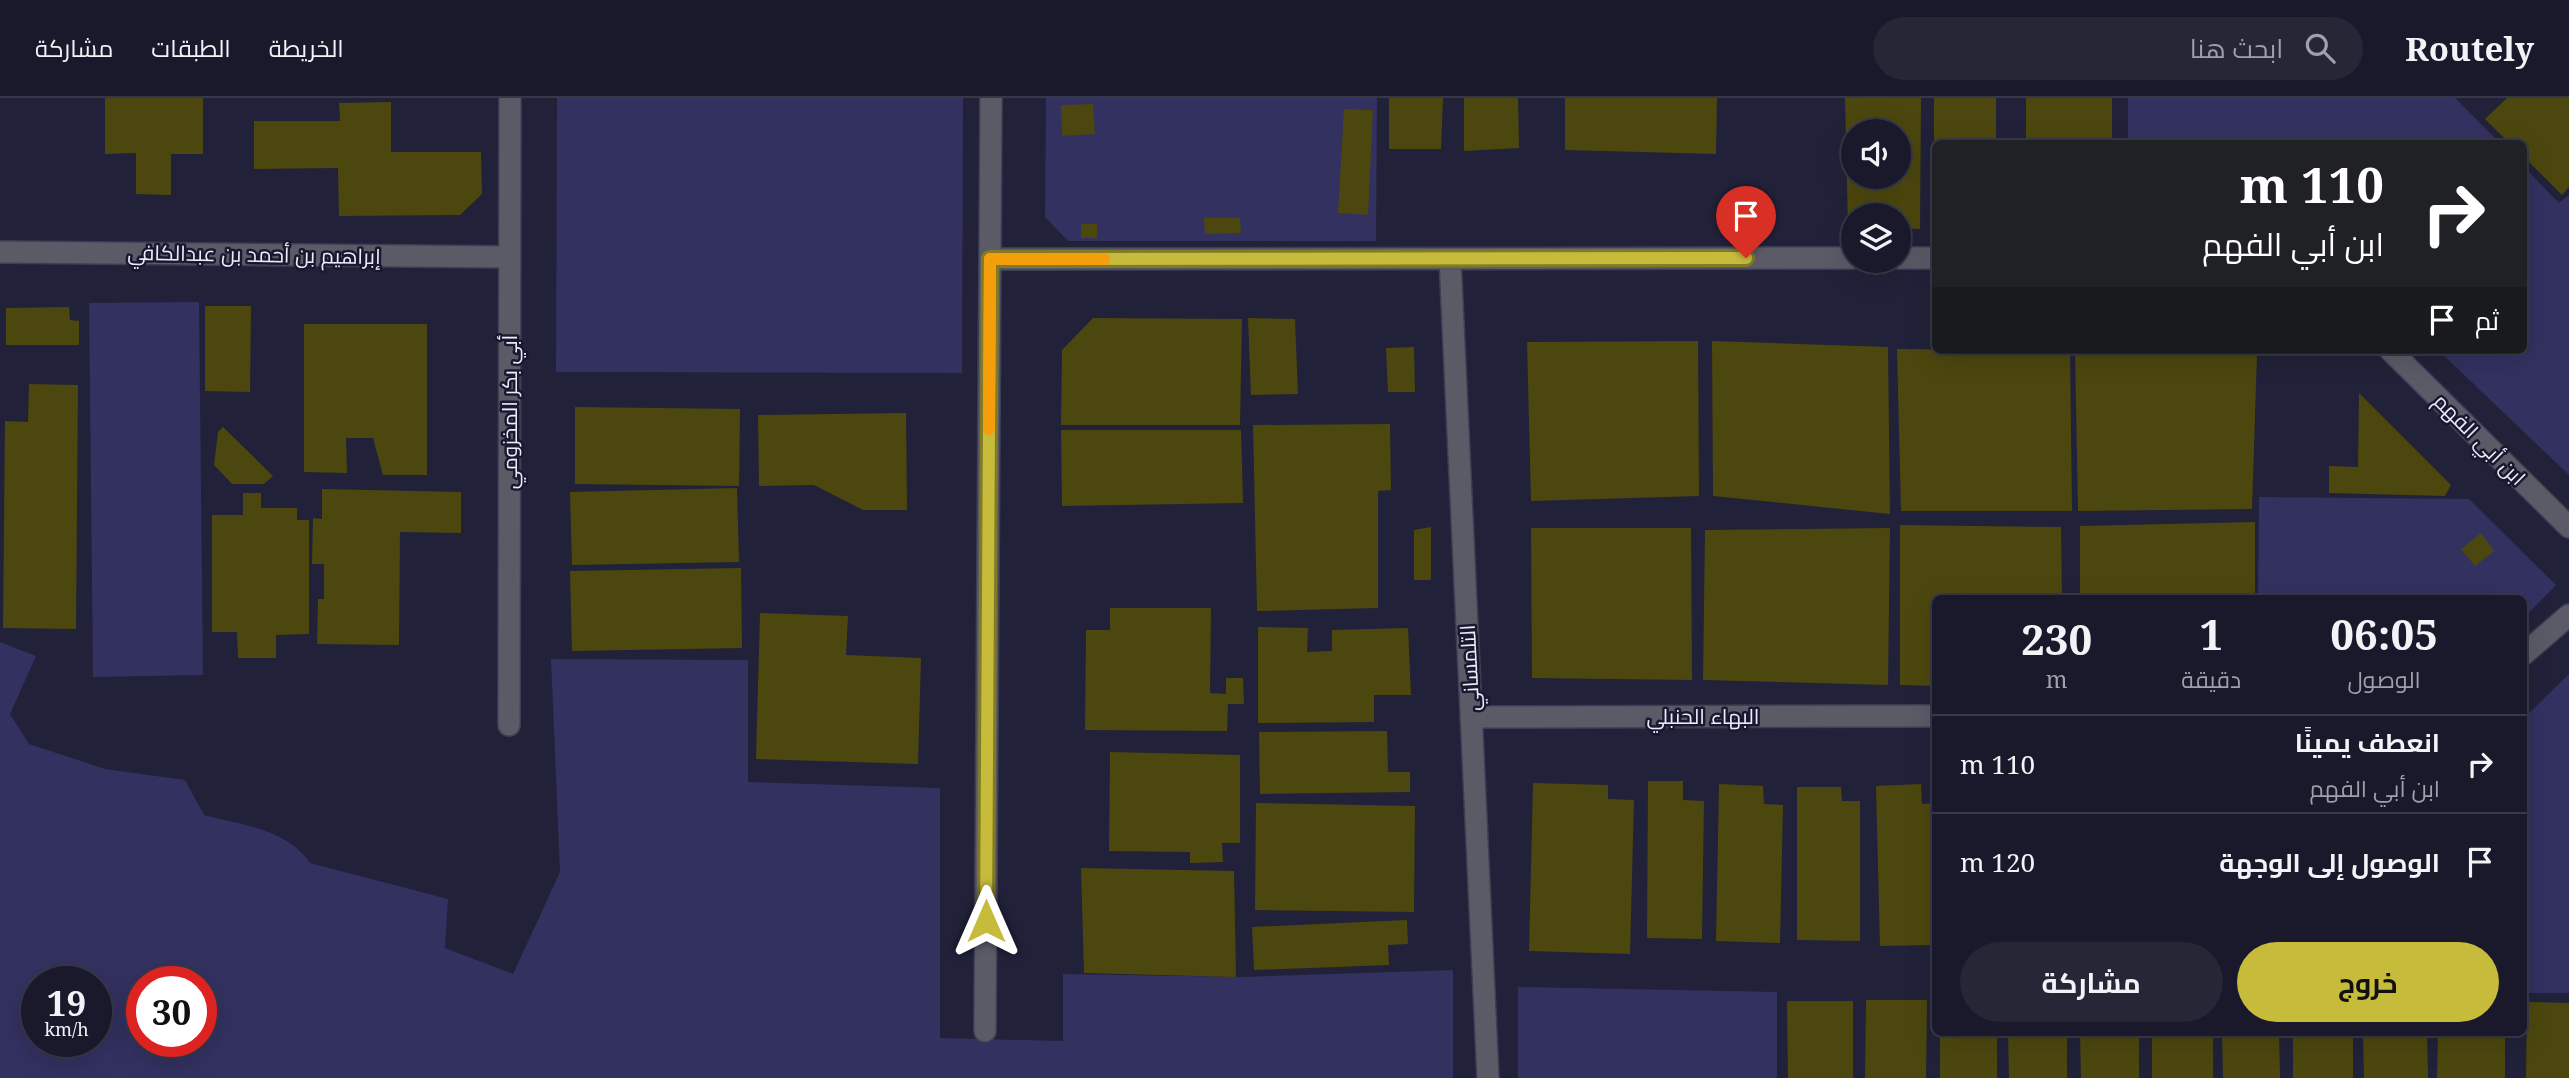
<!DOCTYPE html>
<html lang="ar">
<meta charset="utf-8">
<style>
:root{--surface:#19192b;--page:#262637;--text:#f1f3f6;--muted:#9fa0a9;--line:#373847;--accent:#c7bb3c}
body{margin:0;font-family:"Noto Serif",Cairo,serif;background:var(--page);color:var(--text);direction:rtl;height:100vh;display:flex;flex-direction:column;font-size:26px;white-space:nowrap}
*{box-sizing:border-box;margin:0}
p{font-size:23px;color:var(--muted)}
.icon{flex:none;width:38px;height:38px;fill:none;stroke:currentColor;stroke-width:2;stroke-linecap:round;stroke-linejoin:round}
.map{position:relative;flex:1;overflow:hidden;direction:ltr}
.details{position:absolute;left:1932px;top:497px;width:595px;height:441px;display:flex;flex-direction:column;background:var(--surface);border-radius:10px;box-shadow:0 7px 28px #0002,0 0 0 2px var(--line);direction:rtl}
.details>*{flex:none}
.hud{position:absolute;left:1932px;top:42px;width:595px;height:214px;border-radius:10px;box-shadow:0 7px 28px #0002,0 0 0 2px var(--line);direction:rtl;background:#202124;color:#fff;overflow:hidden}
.fabs{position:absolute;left:1841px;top:21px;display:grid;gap:14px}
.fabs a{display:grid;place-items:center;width:70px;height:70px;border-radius:50%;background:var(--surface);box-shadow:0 7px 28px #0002,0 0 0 2px var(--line);font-size:35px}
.speed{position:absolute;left:21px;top:868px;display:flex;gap:14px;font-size:35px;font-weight:700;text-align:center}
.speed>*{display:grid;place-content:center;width:91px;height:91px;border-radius:50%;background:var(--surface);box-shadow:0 7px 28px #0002,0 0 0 2px var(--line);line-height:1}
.speed small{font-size:18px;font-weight:400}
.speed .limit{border:10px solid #d22;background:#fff;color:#111}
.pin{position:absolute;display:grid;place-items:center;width:60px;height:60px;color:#fff;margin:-72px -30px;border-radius:50% 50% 50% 0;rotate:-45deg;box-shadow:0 0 7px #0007}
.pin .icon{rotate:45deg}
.me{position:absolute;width:77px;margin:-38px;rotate:0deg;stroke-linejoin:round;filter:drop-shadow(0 0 5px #0008)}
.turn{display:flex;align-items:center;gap:24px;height:147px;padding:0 28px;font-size:32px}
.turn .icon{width:91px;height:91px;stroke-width:2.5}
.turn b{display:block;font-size:49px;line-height:60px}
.then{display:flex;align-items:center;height:66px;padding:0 28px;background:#0003;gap:14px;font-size:26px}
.eta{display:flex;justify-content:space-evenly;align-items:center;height:119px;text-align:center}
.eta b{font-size:42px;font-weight:700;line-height:49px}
.cta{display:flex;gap:14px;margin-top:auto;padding:14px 28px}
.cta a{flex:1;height:80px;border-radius:42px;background:var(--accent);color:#111;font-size:28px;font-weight:700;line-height:80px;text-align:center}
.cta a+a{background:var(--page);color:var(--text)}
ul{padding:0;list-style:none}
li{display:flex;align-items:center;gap:21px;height:98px;padding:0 28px;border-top:2px solid var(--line)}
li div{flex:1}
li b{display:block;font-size:26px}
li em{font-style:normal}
header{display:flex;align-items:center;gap:42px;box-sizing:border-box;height:98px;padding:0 35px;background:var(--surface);border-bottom:2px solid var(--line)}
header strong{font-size:33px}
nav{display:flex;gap:38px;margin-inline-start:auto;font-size:24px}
.search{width:490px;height:63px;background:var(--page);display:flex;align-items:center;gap:18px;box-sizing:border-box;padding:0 24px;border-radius:38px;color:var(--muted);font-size:26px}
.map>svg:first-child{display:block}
</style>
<header>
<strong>Routely</strong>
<div class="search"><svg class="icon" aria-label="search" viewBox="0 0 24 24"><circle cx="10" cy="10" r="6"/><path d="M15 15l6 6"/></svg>ابحث هنا</div>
<nav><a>الخريطة</a><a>الطبقات</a><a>مشاركة</a></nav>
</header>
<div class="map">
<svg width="2569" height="980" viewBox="0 0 2569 980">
<rect width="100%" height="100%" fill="#212139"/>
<path fill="#323160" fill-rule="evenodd" d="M557 0H963L962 275 556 274Z
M1046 0H1377L1376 143H1068L1045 119Z
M2128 0H2455L2500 45H2128Z
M2524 69 2559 105 2569 97V377L2438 252H2524Z
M199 204 203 577 93 579 89 205Z
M2259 399 2469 401 2556 487 2524 520V500H2258Z
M0 544 36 558 10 616 29 646 105 671 185 682 204 717C242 727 287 731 310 765L448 801 445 850 513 876 560 774 551 561 748 562V684L940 690V940L1063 943V876L1243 879 1453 872V980H0ZM37 884H96V943H37ZM142 884H201V943H142Z
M2569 576V895H2524V620Z
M1518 889 1777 894V980H1518Z"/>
<path fill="#4c470e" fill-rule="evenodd" d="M105 0H203V56H171V97L136 96V55L105 56Z
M1389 0H1443L1441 51H1389Z
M1464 0H1518L1519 50 1464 53Z
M1565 0H1717L1716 56 1565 52Z
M1845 0H1921L1920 131 1899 130V117H1853V128H1848ZM1853 33H1899V79H1853Z
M1934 0H1996V46H1934Z
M2026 0H2112V46H2026Z
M2507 0H2569V89L2562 97 2524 59V46H2510L2485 21Z
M391 4V54H481L482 96 460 117 339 118 338 70 254 71V23H340L339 5Z
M1093 6 1095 36 1062 38 1061 7Z
M1344 11 1373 12 1368 117 1338 115Z
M1933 72H1936V129H1932Z
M1204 120H1240L1241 135 1205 136Z
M1081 126H1097V140H1081Z
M205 208H251L250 294 205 293Z
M69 209 70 222 79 223V247H6V210Z
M1093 220 1242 221 1240 327H1061L1062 252Z
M1248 220 1295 221 1298 296 1251 297Z
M304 226H427V377H383L373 340H346L347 375 304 374Z
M1698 243 1699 398 1531 403 1527 244Z
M1712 243 1888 249 1890 416 1713 398Z
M1414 249 1415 294H1388L1386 250Z
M1897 251 2070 253 2072 413H1901Z
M2075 254 2257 257 2252 411 2078 413Z
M29 286 78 287 76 531 3 530 5 323 28 324Z
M2359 295 2451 387 2445 398 2329 395V368L2358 369Z
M575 309 740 311 739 388 575 386Z
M906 315 907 412H863L814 387 759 388 758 317Z
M1390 326 1391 392 1378 393V510L1257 513 1253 327Z
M223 329 273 378 264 386H232L214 367 218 334Z
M1061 332H1241L1243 405 1062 408Z
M737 390 739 464 572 467 570 394Z
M322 391 461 394V435L400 434 399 547 317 546 318 501H324V466H312L313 420 322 421Z
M243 395H261V410H297V422H309V536L276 537V560H238L237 534H212V417H243Z
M2255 424V500H2080V428Z
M1900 427 2061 429 2062 500H1936V588L1900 587Z
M1431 429V482H1414V432Z
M1531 430H1691L1692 582 1532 580Z
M1890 430 1888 587 1703 582 1705 432Z
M2481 435 2494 453 2475 468 2461 451Z
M741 470 742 550 572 553 570 473Z
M1110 510H1211L1210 595 1226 596V580H1243L1244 606H1228L1227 633 1085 632 1086 532H1110Z
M760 515 848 518 846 557 921 560 918 666 756 661Z
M1258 529 1308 530 1307 554 1332 553V532L1408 530 1411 597H1374V624L1258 625Z
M1387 633 1388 674H1410V694L1260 696 1259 634Z
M1110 654 1240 657V745H1222L1223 764 1190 765V754L1109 753Z
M1648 683H1683V702L1704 703 1702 841 1647 840Z
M1533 685 1608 687V701L1634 702 1630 856 1529 853Z
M1719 686 1763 688 1764 706 1783 707 1780 845 1716 843Z
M1921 686 1922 706 1936 705V847L1880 848 1876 688Z
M1797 689H1841L1842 703H1860V843L1797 842Z
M1256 705 1415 708 1414 814 1255 812Z
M1081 770 1234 773 1236 879 1084 875Z
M1407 822 1408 846 1388 847 1389 867 1254 872 1252 829Z
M1866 902H1927L1926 980H1865Z
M1787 903H1853V980H1788Z
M2527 904 2569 905V980H2526Z
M1940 934H1997V980H1940Z
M2008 934H2067V980H2009Z
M2080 934H2139V980H2081Z
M2152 934H2213V980H2152Z
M2222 934H2279L2280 980H2223Z
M2293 934H2353V980H2293Z
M2363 934H2427L2428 980H2364Z
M2438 934H2505V980H2437Z"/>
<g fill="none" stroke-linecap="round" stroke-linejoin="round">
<g stroke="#3d3d54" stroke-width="24">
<path id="minor" d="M0 154 509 159
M1899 160H1936
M990 161 1853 160
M1450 161 1488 980
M2390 252 2569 429
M2524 556 2569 517
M1471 619 1936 618
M509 627 510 0
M985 933 991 0"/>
</g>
<use href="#minor" stroke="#5a5b67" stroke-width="21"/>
</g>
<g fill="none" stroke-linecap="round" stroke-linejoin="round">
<g stroke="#817a27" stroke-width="18">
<path id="route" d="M986 823 990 161 1746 160"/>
</g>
<use href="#route" stroke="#c7bb3c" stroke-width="12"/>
<path stroke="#f59e0b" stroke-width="12" d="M989 331 990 161H1104"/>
</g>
<g text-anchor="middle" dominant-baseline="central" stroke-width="5" stroke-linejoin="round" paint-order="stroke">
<g font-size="21" fill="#e9ebfb" stroke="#18182f">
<text transform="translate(254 156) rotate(1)">إبراهيم بن أحمد بن عبدالكافي</text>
<text transform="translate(509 314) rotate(-90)">أبي بكر المخزومي</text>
<text transform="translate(2480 341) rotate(45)">ابن أبي الفهم</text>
<text transform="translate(1469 570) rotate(-93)">التلمساني</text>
<text x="1703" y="618">البهاء الحنبلي</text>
</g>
</g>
</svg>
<div class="fabs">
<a><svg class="icon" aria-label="sound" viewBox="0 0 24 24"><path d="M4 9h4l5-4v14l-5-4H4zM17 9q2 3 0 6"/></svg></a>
<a><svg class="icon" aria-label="layers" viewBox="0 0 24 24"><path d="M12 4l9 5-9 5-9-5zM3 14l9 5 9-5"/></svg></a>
</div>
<div class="speed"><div>19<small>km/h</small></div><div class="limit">30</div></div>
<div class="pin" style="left:1746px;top:160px;background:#d93025"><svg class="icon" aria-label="arrive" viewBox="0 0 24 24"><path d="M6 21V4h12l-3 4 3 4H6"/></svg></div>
<svg class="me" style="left:986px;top:823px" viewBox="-20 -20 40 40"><path d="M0-17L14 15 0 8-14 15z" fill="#c7bb3c" stroke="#fff" stroke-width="4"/></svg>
<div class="hud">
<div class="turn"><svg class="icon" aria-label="right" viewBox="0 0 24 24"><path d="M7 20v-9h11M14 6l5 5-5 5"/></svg><div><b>110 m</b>ابن أبي الفهم</div></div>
<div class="then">ثم<svg class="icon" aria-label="arrive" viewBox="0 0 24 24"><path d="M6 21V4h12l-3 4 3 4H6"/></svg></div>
</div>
<section class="details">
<div class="eta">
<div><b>06:05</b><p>الوصول</p></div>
<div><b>1</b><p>دقيقة</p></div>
<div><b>230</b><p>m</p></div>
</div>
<ul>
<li><svg class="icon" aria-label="right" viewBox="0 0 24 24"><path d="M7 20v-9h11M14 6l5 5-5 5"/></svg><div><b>انعطف يمينًا</b><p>ابن أبي الفهم</p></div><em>110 m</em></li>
<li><svg class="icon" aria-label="arrive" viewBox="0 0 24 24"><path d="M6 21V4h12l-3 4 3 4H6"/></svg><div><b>الوصول إلى الوجهة</b></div><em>120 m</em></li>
</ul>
<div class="cta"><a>خروج</a><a>مشاركة</a></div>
</section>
</div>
